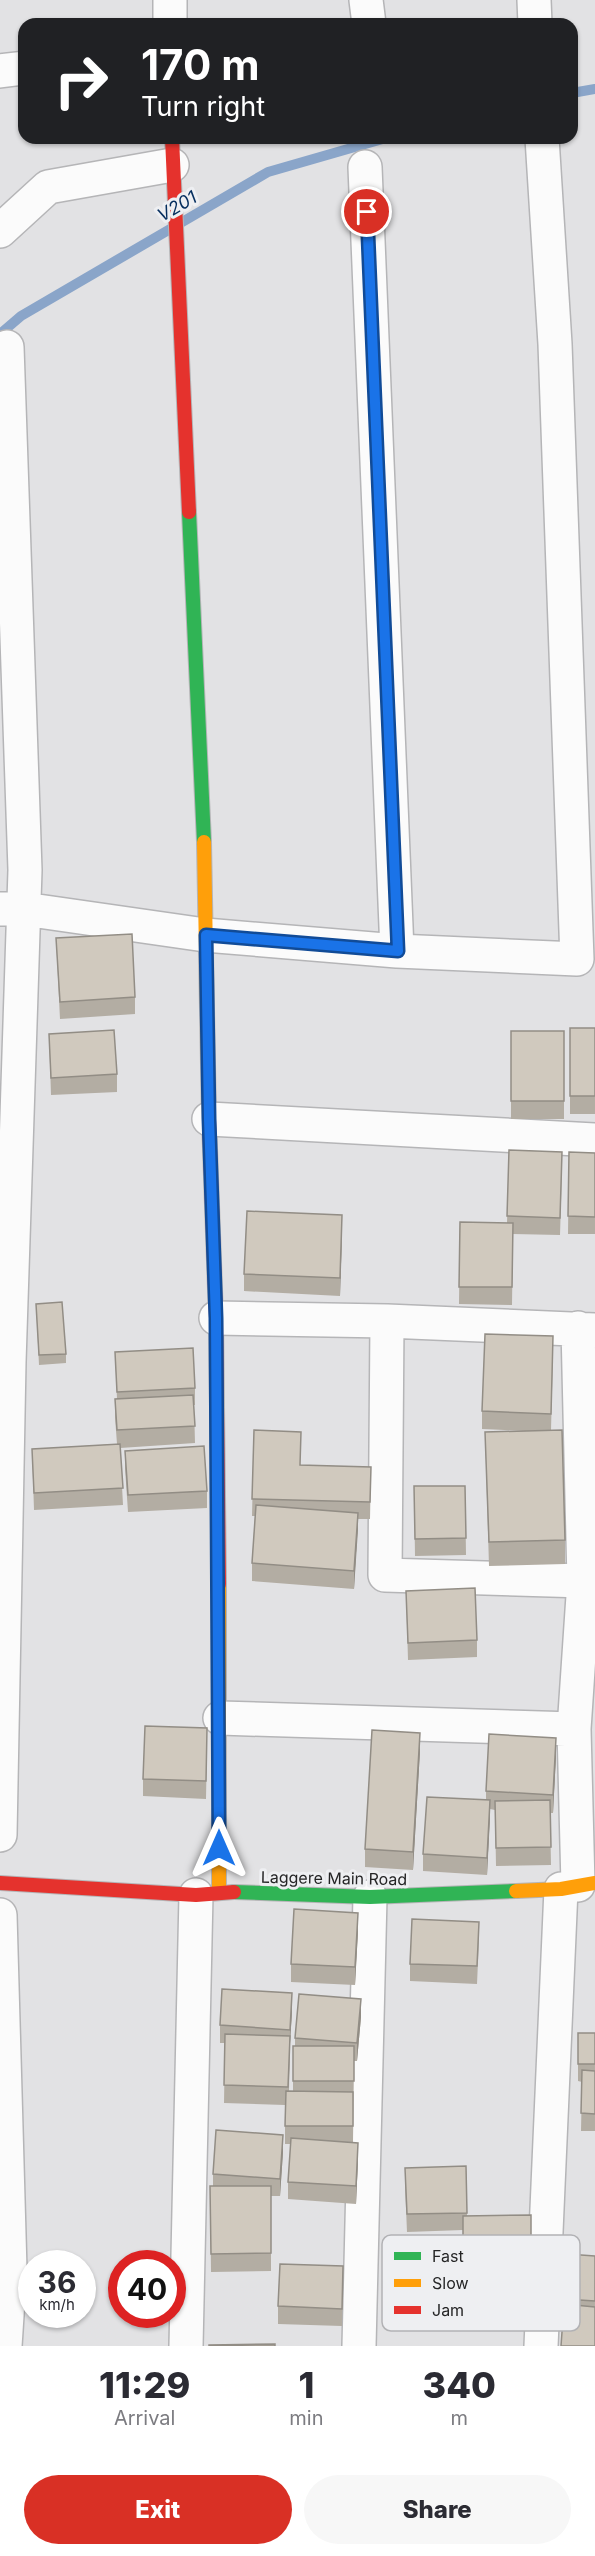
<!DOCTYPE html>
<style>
:root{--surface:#fff;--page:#f7f7f7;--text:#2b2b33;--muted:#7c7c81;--accent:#d93025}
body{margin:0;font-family:Inter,sans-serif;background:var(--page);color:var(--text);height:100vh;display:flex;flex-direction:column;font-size:22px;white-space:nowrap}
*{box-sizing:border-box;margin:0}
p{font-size:20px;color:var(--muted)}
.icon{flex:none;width:33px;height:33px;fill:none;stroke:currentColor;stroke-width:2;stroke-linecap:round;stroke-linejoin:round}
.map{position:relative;height:2346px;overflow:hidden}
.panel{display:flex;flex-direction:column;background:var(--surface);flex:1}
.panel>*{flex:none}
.banner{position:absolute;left:18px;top:18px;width:560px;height:126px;border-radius:18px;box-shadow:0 2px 4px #0004;background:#202124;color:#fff;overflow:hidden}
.speed{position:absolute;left:18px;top:2250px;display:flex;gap:12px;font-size:30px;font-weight:700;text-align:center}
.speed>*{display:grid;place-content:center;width:78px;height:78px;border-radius:50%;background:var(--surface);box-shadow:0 2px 4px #0004;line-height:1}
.speed small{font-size:15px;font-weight:400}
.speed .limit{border:9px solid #d22;background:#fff;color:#111}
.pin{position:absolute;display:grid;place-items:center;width:51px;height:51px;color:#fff;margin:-26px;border:3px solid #fff;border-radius:50%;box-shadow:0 2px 6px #0007}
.me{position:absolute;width:66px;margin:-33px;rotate:0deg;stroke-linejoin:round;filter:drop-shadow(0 0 4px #0008)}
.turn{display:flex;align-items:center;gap:21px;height:126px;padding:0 24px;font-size:27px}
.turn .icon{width:78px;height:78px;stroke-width:2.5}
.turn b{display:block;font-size:42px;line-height:51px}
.eta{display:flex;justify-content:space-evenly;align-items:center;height:102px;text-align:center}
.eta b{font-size:36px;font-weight:800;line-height:42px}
.action{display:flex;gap:12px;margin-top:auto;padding:12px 24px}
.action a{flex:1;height:69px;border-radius:36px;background:var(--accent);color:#fff;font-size:24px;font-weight:800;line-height:69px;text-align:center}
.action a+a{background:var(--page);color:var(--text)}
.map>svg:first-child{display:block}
</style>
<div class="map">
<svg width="595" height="2346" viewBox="0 0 595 2346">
<rect width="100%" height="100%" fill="#e2e2e4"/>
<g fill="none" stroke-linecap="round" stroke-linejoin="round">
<path stroke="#8aa5c9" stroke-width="10" d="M572 93 595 89
M0 334 21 316 268 172 386 138"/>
<g stroke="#b5b5b7" stroke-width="36">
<path id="street" d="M170 0V24
M366 0 369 24
M534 0 535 24
M0 71 24 68
M365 167 397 951
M0 231 48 187 172 165
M0 909H24L205 935 397 951 577 959 555 344 542 138
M209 1119 595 1140
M216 1318 387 1321 595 1330
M387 1321 385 1575 584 1581 574 1729 578 1885
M578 1328 584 1581H595
M220 1718 574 1729
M0 1835 9 1362 25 870 7 347
M0 1915 10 2270 5 2346
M186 2346 196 1895
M359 2346 370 1897
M541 2346 561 1889"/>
</g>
<g stroke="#b5b5b7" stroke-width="16">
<path id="fast" d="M189 512 204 842
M234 1892 370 1897 516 1891"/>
</g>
<g stroke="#b5b5b7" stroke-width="16">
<path id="slow" d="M204 842 209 1120
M219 1584V1892
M516 1891 561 1889 595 1883"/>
</g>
<g stroke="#b5b5b7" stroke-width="16">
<path id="jam" d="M172 138 189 512
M209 1120 216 1318 219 1584
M0 1883 196 1895 234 1892"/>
</g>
<use href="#street" stroke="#fbfbfb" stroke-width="33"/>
<use href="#fast" stroke="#30b455" stroke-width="14"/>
<use href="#slow" stroke="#ff9f0a" stroke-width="14"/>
<use href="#jam" stroke="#e5322d" stroke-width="14"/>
</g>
<path fill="#b3ada3" d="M56 938 135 997V1014L60 1019Z
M570 1028H595V1114H570Z
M511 1031H564V1119H511Z
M49 1034 117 1074V1092L51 1095Z
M509 1150 562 1169 560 1235 513 1234 512 1305 459 1304 460 1222 507 1223Z
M569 1152 595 1153V1234H568Z
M342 1233 340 1296 244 1291V1274Z
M36 1304 66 1354V1363L39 1365Z
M115 1352 195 1388V1405H194L195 1443 120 1448 123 1505 34 1510 32 1449 117 1444 115 1417V1399H117Z
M553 1353 551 1430 565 1540V1564L489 1566 485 1432 525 1431 482 1429V1411Z
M254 1430 301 1465 371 1467 370 1519H358L354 1589 252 1581V1563L255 1516H252Z
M125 1451 207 1491V1508L128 1512 125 1468Z
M414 1486H465L466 1555 415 1556Z
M406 1591 477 1640V1657L408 1660Z
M207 1746 206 1799 143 1796V1779Z
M420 1751 413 1870 365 1867V1849Z
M556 1756 553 1813H550L551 1865 496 1866 495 1810 490 1809 487 1875 423 1871V1854L486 1800V1791Z
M358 1931 355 1985 291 1982V1964Z
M479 1939 477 1984 410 1981V1964Z
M292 2011 290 2043 289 2091H293V2046H295V2038L361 2017 357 2061H354L353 2142 358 2160 356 2204 288 2199V2182L291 2144H285V2105L224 2103 225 2043H220V2025Z
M578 2033H595V2131H581L582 2082 578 2081Z
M283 2152 280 2196H271V2271L211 2272 210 2186H213V2174Z
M466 2166 467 2216 531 2215V2276H523V2317H467L466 2276H463V2230L407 2232 405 2185Z
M595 2256V2346L564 2306V2299Z
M388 2266H460L459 2325 389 2324Z
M343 2284 342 2326 278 2324V2306Z"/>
<path fill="#928d85" d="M342 1215V1233L340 1296V1278Z
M358 1513V1530L354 1589V1571Z
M420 1733V1751L413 1870V1852Z
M556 1738V1756L553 1813V1795Z
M490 1800V1818L487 1875V1858Z
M358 1913V1931L355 1985V1967Z
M292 1993V2011L290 2043 288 2105 290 2030Z
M361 1999V2017L357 2061V2043Z
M283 2135V2152L280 2196V2179Z
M358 2143V2160L356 2204V2186Z"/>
<path fill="#d0c9be" stroke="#928d85" stroke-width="1.5" d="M132 934 135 997 60 1002 56 938Z
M570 1028H595V1096H570Z
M114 1030 117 1074 51 1078 49 1034Z
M511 1031H564V1101H511Z
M509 1150 562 1152 560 1218 507 1216Z
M569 1152 595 1153V1217L568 1216Z
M247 1211 342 1215 340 1278 244 1274Z
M460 1222 513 1223 512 1287H459Z
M62 1302 66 1354 39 1355 36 1304Z
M485 1334 553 1336 551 1414 482 1411Z
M193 1348 195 1388 117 1392 115 1352Z
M193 1395 195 1426 117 1430 115 1399Z
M254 1430 301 1432 300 1465 371 1467 370 1502 252 1499Z
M562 1430 565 1540 489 1542 485 1432Z
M120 1444 123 1488 34 1493 32 1449Z
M204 1446 207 1491 128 1495 125 1451Z
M414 1486H465L466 1538 415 1539Z
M256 1505 358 1513 354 1571 252 1563Z
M475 1588 477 1640 408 1643 406 1591Z
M145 1726 207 1728 206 1781 143 1779Z
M372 1730 420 1733 413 1852 365 1849Z
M489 1734 556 1738 553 1795 486 1791Z
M427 1797 490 1800 487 1858 423 1854Z
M550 1800 551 1847 496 1848 495 1801Z
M294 1909 358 1913 355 1967 291 1964Z
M412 1919 479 1922 477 1966 410 1964Z
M222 1989 292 1993 290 2030 220 2025Z
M299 1994 361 1999 357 2043 295 2038Z
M578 2033H595V2064H578Z
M225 2034 290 2036 288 2087 224 2085Z
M293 2046H354V2081H293Z
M582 2070 595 2071V2114L581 2113Z
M286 2091 353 2092V2126H285Z
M216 2130 283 2135 280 2179 213 2174Z
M291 2138 358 2143 356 2186 288 2182Z
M466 2166 467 2213 407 2214 405 2168Z
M210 2186H271V2253L211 2254Z
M531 2215V2259H463V2216Z
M567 2254 595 2256V2301L564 2299Z
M280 2264 343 2266 342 2309 278 2306Z
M564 2304 595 2307V2346H561Z
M275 2344V2346H209V2345Z"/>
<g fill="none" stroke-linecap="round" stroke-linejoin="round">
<g stroke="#114b97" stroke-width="15">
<path id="route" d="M219 1848 216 1318 209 1119 206 935 398 951 367 212"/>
</g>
<use href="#route" stroke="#1a73e8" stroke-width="10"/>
</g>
<g text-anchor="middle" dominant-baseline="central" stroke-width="6" stroke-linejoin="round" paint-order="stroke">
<g font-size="16" fill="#252526" stroke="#eeeff2">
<text transform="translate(334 1878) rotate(1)">Laggere Main Road</text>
</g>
<g font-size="18" font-style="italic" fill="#052e5e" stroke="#eeeff2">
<text transform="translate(177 206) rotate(-30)">V201</text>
</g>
</g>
<rect x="382" y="2235" width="198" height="96" rx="9" fill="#eeeff2" stroke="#b2b2b5" stroke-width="1.5"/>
<rect x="394" y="2252" width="27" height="8" fill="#30b455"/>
<rect x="394" y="2279" width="27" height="8" fill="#ff9f0a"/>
<rect x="394" y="2306" width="27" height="8" fill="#e5322d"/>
<g font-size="16" fill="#252526">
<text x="432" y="2262">Fast</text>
<text x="432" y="2289">Slow</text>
<text x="432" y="2316">Jam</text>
</g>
</svg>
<div class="speed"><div>36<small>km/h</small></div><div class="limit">40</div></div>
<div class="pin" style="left:367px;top:212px;background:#d93025"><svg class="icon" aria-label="arrive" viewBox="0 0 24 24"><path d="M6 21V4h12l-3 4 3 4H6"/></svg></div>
<svg class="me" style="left:219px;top:1848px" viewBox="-20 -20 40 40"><path d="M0-17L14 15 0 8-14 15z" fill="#1a73e8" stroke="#fff" stroke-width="4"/></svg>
<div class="banner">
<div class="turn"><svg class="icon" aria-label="right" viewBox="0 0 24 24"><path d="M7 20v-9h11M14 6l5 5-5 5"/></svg><div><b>170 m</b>Turn right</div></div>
</div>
</div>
<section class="panel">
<div class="eta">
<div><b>11:29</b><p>Arrival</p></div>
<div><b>1</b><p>min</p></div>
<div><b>340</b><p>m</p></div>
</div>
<div class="action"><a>Exit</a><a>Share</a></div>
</section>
